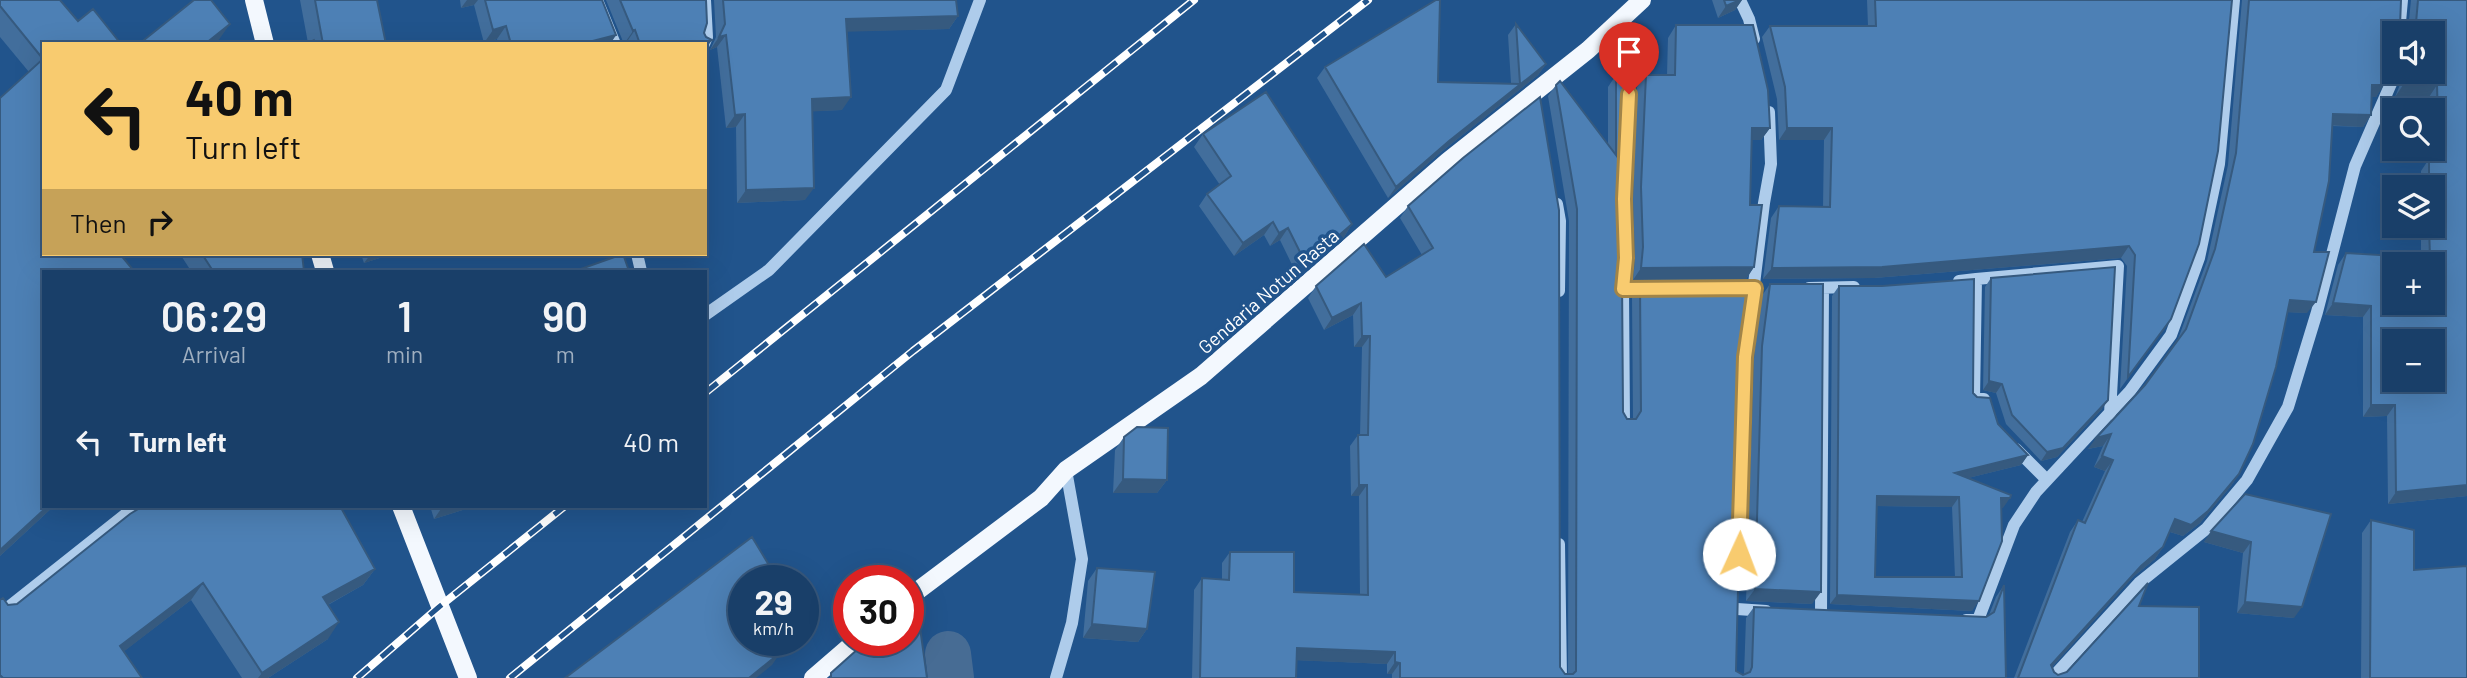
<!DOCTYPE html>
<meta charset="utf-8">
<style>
:root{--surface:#193f69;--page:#22466f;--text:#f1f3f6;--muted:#9fafc0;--line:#37587d}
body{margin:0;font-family:Barlow,sans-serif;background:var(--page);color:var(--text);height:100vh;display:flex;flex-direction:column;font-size:26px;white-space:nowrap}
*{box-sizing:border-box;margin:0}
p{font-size:23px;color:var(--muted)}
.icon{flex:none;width:38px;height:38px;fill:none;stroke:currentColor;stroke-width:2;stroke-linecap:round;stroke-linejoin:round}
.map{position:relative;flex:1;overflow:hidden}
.details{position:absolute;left:42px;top:270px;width:665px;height:238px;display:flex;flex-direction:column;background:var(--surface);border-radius:0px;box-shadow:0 7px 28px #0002,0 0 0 2px var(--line)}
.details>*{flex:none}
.banner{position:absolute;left:42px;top:42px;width:665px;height:214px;border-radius:0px;box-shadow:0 7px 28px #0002,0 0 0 2px var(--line);background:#f8cb6f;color:#111;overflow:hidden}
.controls{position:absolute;left:2382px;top:21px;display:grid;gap:14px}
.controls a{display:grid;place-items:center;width:63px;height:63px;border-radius:0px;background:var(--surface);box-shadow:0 7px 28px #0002,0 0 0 2px var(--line);font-size:35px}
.speed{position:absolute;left:728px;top:565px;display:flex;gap:14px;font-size:35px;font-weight:700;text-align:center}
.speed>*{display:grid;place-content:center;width:91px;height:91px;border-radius:50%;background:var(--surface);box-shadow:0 7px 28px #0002,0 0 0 2px var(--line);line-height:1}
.speed small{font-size:18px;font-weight:400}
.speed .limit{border:10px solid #d22;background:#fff;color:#111}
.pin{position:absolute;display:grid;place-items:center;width:60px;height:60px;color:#fff;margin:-72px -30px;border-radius:50% 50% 50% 0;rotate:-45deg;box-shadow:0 0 7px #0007}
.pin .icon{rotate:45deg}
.me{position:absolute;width:77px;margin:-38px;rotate:2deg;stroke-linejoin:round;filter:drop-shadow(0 0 5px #0008)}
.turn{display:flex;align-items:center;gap:24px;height:147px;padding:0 28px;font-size:32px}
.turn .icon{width:91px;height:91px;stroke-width:2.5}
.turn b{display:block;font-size:49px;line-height:60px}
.then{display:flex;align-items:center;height:66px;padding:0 28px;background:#0003;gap:14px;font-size:26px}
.eta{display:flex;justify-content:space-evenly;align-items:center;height:119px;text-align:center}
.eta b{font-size:42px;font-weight:600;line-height:49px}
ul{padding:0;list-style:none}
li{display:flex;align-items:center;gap:21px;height:105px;padding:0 28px}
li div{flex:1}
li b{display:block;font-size:26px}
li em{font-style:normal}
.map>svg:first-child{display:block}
</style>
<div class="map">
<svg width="2467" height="678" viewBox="0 0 2467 678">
<rect width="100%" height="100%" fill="#21548c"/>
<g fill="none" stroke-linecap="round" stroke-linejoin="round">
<path stroke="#476c94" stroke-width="46" d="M948 654 951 678"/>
<path stroke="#aecceb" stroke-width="12" d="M597 0 615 44
M1740 0 1749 19 1754 39
M1620 19 1629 94 1624 199 1626 259 1623 289 1624 423
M2399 33 2402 0
M704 44 707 37 705 0
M1557 204 1560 221 1559 291
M637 254 641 271
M1976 279 2118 266 2110 414
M1959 281 1976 279 1974 399H1984
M1809 288 1854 287
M1623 289H1654
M705 315 769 270 946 90 980 0
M2016 449 2047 480
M1559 544 1561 678
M1738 574 1745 357 1764 203 1771 164 1769 112
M1737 609 1766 611
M0 614 136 506
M1821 614 1823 288
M1966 620H1978L2014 525 2036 492 2130 391 2171 335 2199 258 2219 164 2234 0
M1056 678 1072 623 1082 559 1066 470
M2052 678 2139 583 2206 529 2247 480 2288 407 2317 312 2355 166 2396 72"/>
<path stroke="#f3f8fe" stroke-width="18" d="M254 0 265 44
M320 254 325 271
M401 506 468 678
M908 598 1041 498 1066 470 1201 376 1448 161 1588 50 1642 0
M813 678 857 640"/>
<g stroke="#fff" stroke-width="8">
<path id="rail" d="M705 393 1194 0
M357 678 439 607 565 506
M510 678 913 351 1368 0"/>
</g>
<use href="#rail" stroke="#21548c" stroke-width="5" stroke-dasharray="16" stroke-linecap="butt"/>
</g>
<path fill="#426e9c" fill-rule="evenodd" d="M0 0 78 21 121 44H44L54 506 0 556V98L29 72 0 37Z
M300 0H377L386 44H307L308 43Z
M460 0H602L616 35 610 44H498L497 39 484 43 474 5 461 8Z
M606 0H706L704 33 705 44H624Z
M714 0H956L958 16 949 29 847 31 842 110 813 111 805 200 737 203 736 127 726 128 717 47 710 50 716 37Z
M1712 0H1742L1735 10 1718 18Z
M1867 0H2232L2171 319 2120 389 2127 266 2121 258 1874 278 1763 279 1771 218 1779 206 1823 207 1824 140H1779L1777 99 1762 37 1770 26H1868Z
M2242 0H2401L2400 26 2406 30H2408L2411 0H2467V496L2388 504 2387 416 2363 417V317L2325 315 2338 265 2346 253 2421 257V226H2432V187H2421V171L2429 159H2431L2430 149H2432V110H2429V97H2395L2405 72H2432L2394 33V64L2392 66 2376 97H2372L2371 115 2363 127 2332 126 2314 252 2307 313 2288 312 2239 474 2231 486 2200 523 2183 536 2170 532 2163 547 2155 559 2133 577 2052 667 2054 672 2058 675 2067 672 2139 606 2199 678H2014L2070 532 2078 520 2082 522 2105 471 2094 467 2103 446 2088 449 2145 385 2178 339 2207 261 2228 165Z
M1516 24 1546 64 1538 75 1441 152 1388 198 1317 78 1325 67 1438 82 1511 83 1508 35Z
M1676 25 1770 128 1761 140H1752L1750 205 1754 267 1746 279 1633 280 1635 259 1633 199 1637 87 1646 75H1667L1668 38Z
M1616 75 1623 187 1622 277 1623 412 1627 419H1633L1632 298 1640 286 1744 345 1736 671 1744 675 1746 618 1754 607 1986 617 1989 615 1996 597 2004 585 2006 678H1392V674H1387V664L1297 660 1296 678H1192L1194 590 1202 578 1222 580V563L1230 552 1294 592 1360 595 1359 496H1351L1350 446 1358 435H1360L1362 347H1354L1353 315 1324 330 1308 298 1316 286 1386 277 1422 255 1400 218 1408 206 1463 158 1560 667 1565 674H1568L1569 221 1548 96 1556 85 1608 144V87Z
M1203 134 1352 224 1344 237 1298 277 1280 240 1270 246 1264 235 1234 256 1199 206 1207 194 1220 185 1194 147Z
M180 254H302L304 271H191Z
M361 254H392L364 263Z
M1991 278 2102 409 2057 457 2041 461 2006 424 1996 393 1983 390 1985 287Z
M1770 284 1812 604 1746 601 1754 358 1761 297Z
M1839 286 1973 393 1998 424 2028 455 2021 465 1968 478 2003 508H2001L1972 611 1830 604 1832 296ZM1877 506 1952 507 1955 577H1875Z
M1124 437 1167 480 1157 493H1113L1115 450Z
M2245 494 2294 618 2237 613 2243 553 2204 542Z
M430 506H471L469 508 434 519Z
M130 514 375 569 363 585 328 605V639L268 678H242L191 600 124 651 142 678H0V600L8 605 17 604Z
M2371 520 2414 570 2467 678H2361L2362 533Z
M1097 568 1147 629 1138 642 1083 638 1088 581Z"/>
<path fill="#365a7f" d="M467 0H478L474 5 461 8Z
M1740 0H1742L1735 10 1718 18 1726 6Z
M958 16 949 29 837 32 846 19Z
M230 24 218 41 214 44H205Z
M506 26 497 39 484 43 493 30Z
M635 30 626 43 624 44 633 31Z
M616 35 610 44H581Z
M726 35 717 47 710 50 719 37Z
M712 40 705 50V44H701Z
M1546 64 1538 75 1441 152 1388 198 1396 187 1449 141Z
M2372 85H2384L2376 97H2364Z
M2403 85H2437L2429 97H2395Z
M851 97 842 110 803 112 812 99Z
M745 114 736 127 726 128 735 115Z
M2333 114 2371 115 2363 127 2325 125Z
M1752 128H1770L1761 140H1743Z
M1787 128H1832L1824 140H1779Z
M814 188 805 200 737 203 746 190Z
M1273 222 1264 235 1234 256 1243 243Z
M1352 224 1344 237 1298 277 1306 264Z
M1288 228 1280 240 1270 246 1279 233Z
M2129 246 2121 258 1874 278 1763 279 1772 268Z
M371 254H392L364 263Z
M1754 267 1746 279 1633 280 1641 268Z
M2290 300 2316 302 2307 313 2282 312Z
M1361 303 1353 315 1324 330 1332 318Z
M2333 303 2371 306 2363 317 2325 315Z
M1362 336H1370L1362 347H1354Z
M1989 381 2002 384 1996 393 1983 390Z
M2108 400 2102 409 2057 457 2041 461 2047 452Z
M2371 405H2395L2387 416 2363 417Z
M2111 434 2103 446 2088 449 2096 438Z
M2028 455 2021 465 1948 483 1955 473Z
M2102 456 2113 460 2105 471 2094 467Z
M2239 474 2231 486 2200 523 2183 536 2167 531 2175 519Z
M1123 479 1167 480 1157 493H1113Z
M1359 485H1367L1359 496H1351Z
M2467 485V496L2388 504 2396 492Z
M1877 496 1959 497 1952 507 1870 506Z
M2001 498H2010L2003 508H1994Z
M48 506H54L0 556V550Z
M443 506H471L469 508 434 519Z
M2211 531 2251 542 2243 553 2204 542Z
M2163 547 2155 559 2133 577 2043 677 2051 665 2141 566Z
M375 569 363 585 311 614 323 597Z
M203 583 191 600 109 663 120 646Z
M1755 589 1821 592 1812 604 1746 601Z
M1837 595 1979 601 1972 611 1830 604Z
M2245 602 2302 607 2294 618 2237 613Z
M339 622 328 639 268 678H258L262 673Z
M1092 624 1147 629 1138 642 1083 638Z
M1297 648 1395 652 1387 664 1289 660Z
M781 652 772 665 756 678H749Z
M1395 662 1400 663 1392 674H1387Z"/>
<path fill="#4d80b5" stroke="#365a7f" stroke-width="2" fill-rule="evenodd" d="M0 0H60L78 21 93 9 121 44H44V254H120L134 271H44V506H48L0 550V98L43 59 0 6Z
M194 0H211L230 24 205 44H139Z
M315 0H377L386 44H323Z
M485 0H602L616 35 581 44H511L506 26 493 30Z
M620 0H706L707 23 704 33 706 37 712 40 701 44H640L635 30 633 31Z
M723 0H956L958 16 846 19 851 97 812 99 814 188 746 190 745 114 735 115 726 35 719 37 725 24Z
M1436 0H1440L1438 82 1520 84 1516 24 1546 64 1449 141 1396 187 1325 67Z
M1724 0H1740L1726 6Z
M1875 0H2232L2218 151 2199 244 2171 319 2128 377 2135 255 2129 246 1882 267 1772 268 1779 206 1830 207 1832 128H1787L1785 87 1770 26H1876Z
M2249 0H2401L2400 26 2406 30 2411 29 2416 23 2418 0H2467V485L2396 492 2395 405H2371V306L2333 303 2346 253 2430 258 2429 226H2432V187H2429V159H2439L2437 85H2403L2408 72H2432V33H2394V62L2384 85H2372L2371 115 2333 114 2329 181 2314 252H2329L2317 298 2316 302 2290 300 2276 367 2253 444 2239 474 2208 511 2191 525 2175 519 2163 547 2141 566 2051 665 2054 672 2058 675 2067 672 2148 583 2139 606 2199 607V678H2018L2078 520 2085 523 2113 460 2102 456 2111 434 2096 438 2145 385 2186 329 2215 249 2236 153ZM2394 264H2432V303H2394ZM2394 341H2432V380H2394Z
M1676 25H1753L1768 90 1770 128H1752L1750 205H1762L1754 267 1641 268 1643 247 1641 187 1646 75H1675Z
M314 40 317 44H307Z
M1616 75H1627L1623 187 1625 247 1622 277 1623 412 1627 419H1636L1641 411 1640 286 1752 285 1744 345 1736 671 1743 675 1750 672 1752 667 1754 607 1986 617 1994 612 2004 585 2006 678H1400V663L1395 662V652L1297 648 1296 678H1200L1202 578 1229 580 1230 552H1294V592L1368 595 1367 485H1359L1358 435H1368L1370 336H1362L1361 303 1332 318 1316 286 1364 244 1386 277 1433 248 1408 206 1463 158 1540 97 1559 210 1560 667 1565 674H1573L1576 671 1577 209 1556 85 1560 81 1616 155Z
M1266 92 1352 224 1306 264 1288 228 1279 233 1273 222 1243 243 1207 194 1231 176 1203 134Z
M202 254H302L304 271H213Z
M623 254 629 271H575Z
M2115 267 2108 400 2063 448 2047 452 2012 415 2002 384 1989 381 1991 278Z
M1974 279 1973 393 1977 397 1990 398 1998 424 2028 455 1955 473 2011 495 2010 498H2001L2002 541 1979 601 1837 595 1839 286H1882ZM1877 496 1959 497 1962 577H1875Z
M1770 284H1823L1821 592 1755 589 1762 346Z
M1137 427 1168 428 1167 480 1123 479 1124 437Z
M2245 494 2331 514 2302 607 2245 602 2251 542 2211 531Z
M143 506H340L375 569 323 597 339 622 262 673 203 583 120 646 142 678H3L0 675V600L3 598 8 605 17 604 130 514Z
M2371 520 2414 530V570L2467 566V678H2370Z
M752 537 778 580 775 581H744V601L741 603 744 606V640H772L781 652 749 678H565Z
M1097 568 1155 572 1147 629 1092 624Z
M918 613 927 678H831V673L868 640H908V614Z"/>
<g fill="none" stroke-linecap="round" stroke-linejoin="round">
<g stroke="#a18448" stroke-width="18">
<path id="route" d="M1629 94 1624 199 1626 258 1623 289 1755 288 1745 357 1739 554"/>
</g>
<use href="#route" stroke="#f8cb6f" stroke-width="12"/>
</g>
<g text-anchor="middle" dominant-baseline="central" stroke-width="7" stroke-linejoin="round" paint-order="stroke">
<g font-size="19" fill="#fff" stroke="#21548c">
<text transform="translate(1268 291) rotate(-41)">Gendaria Notun Rasta</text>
</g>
</g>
</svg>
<div class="controls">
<a><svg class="icon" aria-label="sound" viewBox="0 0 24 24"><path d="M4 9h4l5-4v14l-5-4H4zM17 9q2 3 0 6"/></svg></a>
<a><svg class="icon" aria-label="search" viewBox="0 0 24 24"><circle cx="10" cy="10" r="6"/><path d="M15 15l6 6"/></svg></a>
<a><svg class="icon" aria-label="layers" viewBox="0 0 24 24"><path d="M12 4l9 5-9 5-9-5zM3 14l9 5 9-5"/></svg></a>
<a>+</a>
<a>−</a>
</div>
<div class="speed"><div>29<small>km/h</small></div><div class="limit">30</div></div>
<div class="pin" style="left:1629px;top:94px;background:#d93025"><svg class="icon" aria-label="arrive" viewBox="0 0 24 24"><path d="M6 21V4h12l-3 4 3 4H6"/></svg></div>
<svg class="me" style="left:1739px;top:554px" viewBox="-20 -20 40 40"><circle r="19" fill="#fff"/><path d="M0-13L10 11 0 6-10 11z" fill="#f8cb6f"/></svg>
<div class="banner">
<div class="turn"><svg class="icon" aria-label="left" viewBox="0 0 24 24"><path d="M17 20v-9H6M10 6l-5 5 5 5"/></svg><div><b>40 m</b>Turn left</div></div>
<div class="then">Then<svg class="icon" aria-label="right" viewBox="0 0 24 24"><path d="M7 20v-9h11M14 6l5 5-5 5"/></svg></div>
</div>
<section class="details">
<div class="eta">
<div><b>06:29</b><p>Arrival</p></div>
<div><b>1</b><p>min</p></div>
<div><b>90</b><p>m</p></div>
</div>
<ul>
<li><svg class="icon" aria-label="left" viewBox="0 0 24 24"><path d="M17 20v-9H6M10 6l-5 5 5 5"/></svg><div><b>Turn left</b></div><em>40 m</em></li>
</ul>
</section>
</div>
